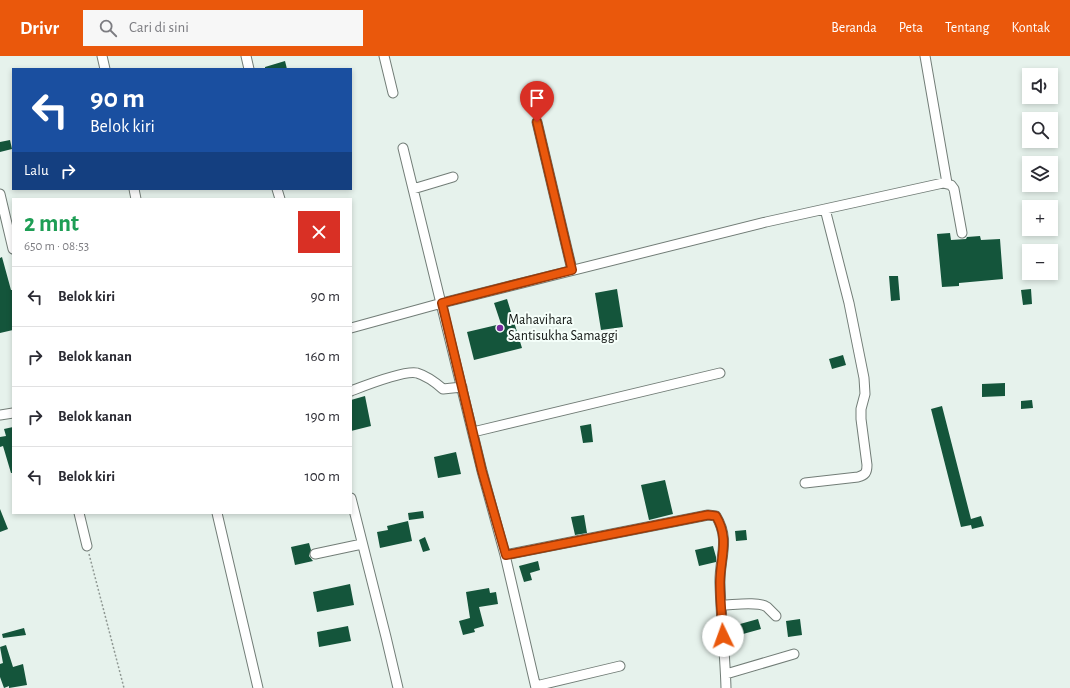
<!DOCTYPE html>
<html lang="id">
<meta charset="utf-8">
<style>
:root{--surface:#fff;--page:#f7f7f7;--text:#2b2b33;--muted:#7c7c81;--line:#e1e1e2;--accent:#ea580c}
body{margin:0;font-family:"Alegreya Sans",sans-serif;background:var(--page);color:var(--text);height:100vh;display:flex;flex-direction:column;font-size:15px;white-space:nowrap}
*{box-sizing:border-box;margin:0}
p{font-size:13px;color:var(--muted)}
.icon{flex:none;width:22px;height:22px;fill:none;stroke:currentColor;stroke-width:2;stroke-linecap:round;stroke-linejoin:round}
.map{position:relative;flex:1;overflow:hidden}
.panel{position:absolute;left:12px;top:142px;width:340px;height:316px;display:flex;flex-direction:column;background:var(--surface);border-radius:0px;box-shadow:0 2px 6px #0003}
.panel>*{flex:none}
.guide{position:absolute;left:12px;top:12px;width:340px;height:122px;border-radius:0px;box-shadow:0 2px 6px #0003;background:#1a4fa0;color:#fff;overflow:hidden}
.controls{position:absolute;left:1022px;top:12px;display:grid;gap:8px}
.controls a{display:grid;place-items:center;width:36px;height:36px;border-radius:0px;background:var(--surface);box-shadow:0 2px 6px #0003;font-size:20px}
.pin{position:absolute;display:grid;place-items:center;width:34px;height:34px;color:#fff;margin:-41px -17px;border-radius:50% 50% 50% 0;rotate:-45deg;box-shadow:0 0 4px #0007}
.pin .icon{rotate:45deg}
.me{position:absolute;width:44px;margin:-22px;rotate:357deg;stroke-linejoin:round;filter:drop-shadow(0 0 3px #0008)}
.turn{display:flex;align-items:center;gap:14px;height:84px;padding:0 12px;font-size:18px}
.turn .icon{width:52px;height:52px;stroke-width:2.5}
.turn b{display:block;font-size:28px;line-height:34px}
.then{display:flex;align-items:center;height:38px;padding:0 12px;background:#0003;gap:8px;font-size:15px}
.round{display:grid;place-items:center;flex:none;width:42px;height:42px;border-radius:0px;background:var(--page)}
.overview{display:flex;align-items:center;justify-content:space-between;height:68px;padding:0 12px}
h1{font-size:24px;font-weight:700;line-height:30px;color:#1e9e55}
ul{padding:0;list-style:none}
li{display:flex;align-items:center;gap:12px;height:60px;padding:0 12px;border-top:1px solid var(--line)}
li div{flex:1}
li b{display:block;font-size:15px}
li em{font-style:normal}
header{display:flex;align-items:center;gap:24px;box-sizing:border-box;height:56px;padding:0 20px;background:var(--accent);color:#fff}
header strong{font-size:19px}
nav{display:flex;gap:22px;margin-inline-start:auto;font-size:14px}
.search{width:280px;height:36px;background:var(--page);display:flex;align-items:center;gap:10px;box-sizing:border-box;padding:0 14px;border-radius:0px;color:var(--muted);font-size:15px}
.map>svg:first-child{display:block}
</style>
<header>
<strong>Drivr</strong>
<div class="search"><svg class="icon" aria-label="search" viewBox="0 0 24 24"><circle cx="10" cy="10" r="6"/><path d="M15 15l6 6"/></svg>Cari di sini</div>
<nav><a>Beranda</a><a>Peta</a><a>Tentang</a><a>Kontak</a></nav>
</header>
<div class="map">
<svg width="1070" height="632" viewBox="0 0 1070 632">
<rect width="100%" height="100%" fill="#e6f2ec"/>
<path fill="#14553b" d="M285 5 287 13H265V11Z
M10 84 12 93 0 96V86Z
M950 177 951 184 966 183 967 181 980 180 981 184 1000 183 1003 223 959 227V230L942 231 937 178Z
M2 201 11 234H13V274L0 277V202Z
M889 220H898L900 244 891 245Z
M617 233 623 271 601 274 595 237Z
M1031 233 1032 248 1023 249 1021 234Z
M507 243 522 292 474 304 467 276 501 268 494 247Z
M843 299 846 309 832 313 829 303Z
M1005 327V340L982 341V328Z
M365 340 371 370 351 375V344Z
M1032 344 1033 352 1021 353V345Z
M942 350 971 463 981 460 984 470 972 473 971 469 961 471 931 353Z
M591 368 593 386 583 387 580 370Z
M13 371V417H11L3 390 0 391V381L6 380 4 373Z
M456 396 461 418 438 422 434 401Z
M665 424 673 458 649 464 641 429Z
M0 453 8 473 0 476Z
M423 455 424 462 409 464 408 457Z
M584 459 587 477 575 479 571 461Z
M408 465 412 485 380 492 377 476 388 474 387 470Z
M746 474 747 484 736 485 735 475Z
M425 481 430 494 423 496 419 484Z
M309 487 311 494 309 500 313 505 295 509 291 491Z
M713 490 716 501V506L699 510 695 494Z
M538 505 540 514 530 517 532 524 524 526 519 510Z
M350 528 354 549 317 556 313 536Z
M489 532 490 537 496 536 498 548 479 551 484 570 474 573 475 576 463 579 459 565 470 562 466 536Z
M758 563 761 573 743 578 740 568Z
M800 563 802 579 788 581 786 565Z
M348 570 351 585 319 591 317 576Z
M24 572 26 579 3 582 2 578Z
M6 589 13 611 23 608 27 629 9 632V630L4 632 0 621V608L3 607 0 591Z"/>
<g fill="none" stroke-linecap="round" stroke-linejoin="round">
<g stroke="#727d77" stroke-width="11">
<path id="minor" d="M102 0 105 13
M246 0 249 13
M384 0 393 37
M925 0 947 127
M537 66 572 214
M403 92 482 415 505 499 536 632
M134 133 136 143
M277 133 280 143
M413 133 453 121
M0 138 13 193
M351 272 442 247 766 166 943 127 951 129 954 133 962 177
M351 335C364 330 404 314 417 317 427 320 435 326 443 333L462 331
M0 359 13 357
M473 376 720 317
M805 427 858 421C865 419 867 417 867 409L861 363V353L865 338 864 322 849 247 825 153
M351 442 386 581 398 632
M79 457 87 490
M217 457 258 632
M315 498 362 488
M505 499 708 459 716 460C731 485 719 502 720 528 721 563 725 597 726 632
M722 549C733 549 758 545 767 551 770 554 773 557 776 560
M726 618 794 598
M536 630 620 610"/>
</g>
<path stroke="#8f9893" stroke-width="1.5" stroke-dasharray="2 2" stroke-linecap="butt" d="M89 498 124 632"/>
<use href="#minor" stroke="#fff" stroke-width="9"/>
</g>
<g fill="none" stroke-linecap="round" stroke-linejoin="round">
<g stroke="#983908" stroke-width="10">
<path id="route" d="M537 66 572 214 442 247 482 415 506 499 708 459 716 460C730 483 720 502 720 527 720 545 722 563 723 580"/>
</g>
<use href="#route" stroke="#ea580c" stroke-width="7"/>
</g>
<circle fill="#772a9c" stroke="#f5fffa" stroke-width="1.5" cx="500" cy="272" r="4"/>
<g text-anchor="middle" dominant-baseline="central" stroke-width="4" stroke-linejoin="round" paint-order="stroke">
<g font-size="14" fill="#111512" stroke="#f5fffa" text-anchor="start">
<text x="508" y="264">Mahavihara<tspan x="508" dy="16">Santisukha Samaggi</tspan></text>
</g>
</g>
</svg>
<div class="controls">
<a><svg class="icon" aria-label="sound" viewBox="0 0 24 24"><path d="M4 9h4l5-4v14l-5-4H4zM17 9q2 3 0 6"/></svg></a>
<a><svg class="icon" aria-label="search" viewBox="0 0 24 24"><circle cx="10" cy="10" r="6"/><path d="M15 15l6 6"/></svg></a>
<a><svg class="icon" aria-label="layers" viewBox="0 0 24 24"><path d="M12 4l9 5-9 5-9-5zM3 14l9 5 9-5"/></svg></a>
<a>+</a>
<a>−</a>
</div>
<div class="pin" style="left:537px;top:66px;background:#d93025"><svg class="icon" aria-label="arrive" viewBox="0 0 24 24"><path d="M6 21V4h12l-3 4 3 4H6"/></svg></div>
<svg class="me" style="left:723px;top:580px" viewBox="-20 -20 40 40"><circle r="19" fill="#fff"/><path d="M0-13L10 11 0 6-10 11z" fill="#ea580c"/></svg>
<div class="guide">
<div class="turn"><svg class="icon" aria-label="left" viewBox="0 0 24 24"><path d="M17 20v-9H6M10 6l-5 5 5 5"/></svg><div><b>90 m</b>Belok kiri</div></div>
<div class="then">Lalu<svg class="icon" aria-label="right" viewBox="0 0 24 24"><path d="M7 20v-9h11M14 6l5 5-5 5"/></svg></div>
</div>
<section class="panel">
<div class="overview"><div><h1>2 mnt</h1><p>650 m · 08:53</p></div><a class="round" style="background:#d93025;color:#fff"><svg class="icon" aria-label="close" viewBox="0 0 24 24"><path d="M6 6l12 12M18 6L6 18"/></svg></a></div>
<ul>
<li><svg class="icon" aria-label="left" viewBox="0 0 24 24"><path d="M17 20v-9H6M10 6l-5 5 5 5"/></svg><div><b>Belok kiri</b></div><em>90 m</em></li>
<li><svg class="icon" aria-label="right" viewBox="0 0 24 24"><path d="M7 20v-9h11M14 6l5 5-5 5"/></svg><div><b>Belok kanan</b></div><em>160 m</em></li>
<li><svg class="icon" aria-label="right" viewBox="0 0 24 24"><path d="M7 20v-9h11M14 6l5 5-5 5"/></svg><div><b>Belok kanan</b></div><em>190 m</em></li>
<li><svg class="icon" aria-label="left" viewBox="0 0 24 24"><path d="M17 20v-9H6M10 6l-5 5 5 5"/></svg><div><b>Belok kiri</b></div><em>100 m</em></li>
</ul>
</section>
</div>
